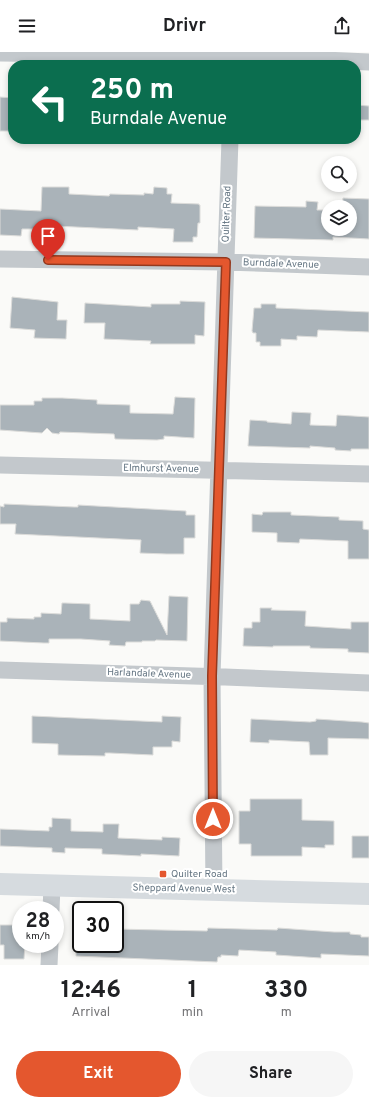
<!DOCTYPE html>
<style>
:root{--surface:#fff;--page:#f6f6f6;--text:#202124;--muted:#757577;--accent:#e4572e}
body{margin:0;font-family:Overpass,sans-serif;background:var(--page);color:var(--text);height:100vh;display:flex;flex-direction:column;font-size:15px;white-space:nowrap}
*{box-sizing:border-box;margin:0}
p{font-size:13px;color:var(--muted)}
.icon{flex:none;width:22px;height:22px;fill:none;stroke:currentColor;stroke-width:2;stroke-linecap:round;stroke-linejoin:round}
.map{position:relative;height:913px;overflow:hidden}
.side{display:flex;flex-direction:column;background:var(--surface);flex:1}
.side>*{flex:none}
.banner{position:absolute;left:8px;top:8px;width:353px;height:84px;border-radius:16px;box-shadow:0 2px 6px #0003;background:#0b6e4f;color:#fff;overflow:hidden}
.controls{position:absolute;left:321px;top:104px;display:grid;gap:8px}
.controls a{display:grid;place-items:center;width:36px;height:36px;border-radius:50%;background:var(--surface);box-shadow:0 2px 6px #0003;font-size:20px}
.speed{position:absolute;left:12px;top:849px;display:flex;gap:8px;font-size:20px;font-weight:700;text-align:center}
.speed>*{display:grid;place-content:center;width:52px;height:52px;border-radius:50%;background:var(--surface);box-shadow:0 2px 6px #0003;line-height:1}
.speed small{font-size:10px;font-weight:400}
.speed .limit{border:2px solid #111;border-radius:6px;background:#fff;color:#111}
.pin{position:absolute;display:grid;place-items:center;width:34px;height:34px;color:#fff;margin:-41px -17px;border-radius:50% 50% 50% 0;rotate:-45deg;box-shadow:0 0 4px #0007}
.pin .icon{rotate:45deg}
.me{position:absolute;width:44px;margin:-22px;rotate:0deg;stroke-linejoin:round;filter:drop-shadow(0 0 3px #0008)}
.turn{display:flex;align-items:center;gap:14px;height:84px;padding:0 16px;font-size:18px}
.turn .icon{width:52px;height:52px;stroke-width:2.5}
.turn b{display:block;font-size:28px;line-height:34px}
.eta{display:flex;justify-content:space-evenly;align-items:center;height:68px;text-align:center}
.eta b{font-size:24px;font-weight:700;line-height:28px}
.cta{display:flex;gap:8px;margin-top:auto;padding:8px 16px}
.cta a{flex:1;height:46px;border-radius:24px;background:var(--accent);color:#fff;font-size:16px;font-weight:700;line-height:46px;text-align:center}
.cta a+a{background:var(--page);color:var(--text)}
header{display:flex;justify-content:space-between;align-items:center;height:52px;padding:0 16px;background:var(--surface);font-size:18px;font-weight:700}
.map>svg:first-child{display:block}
</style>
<header><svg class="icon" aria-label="menu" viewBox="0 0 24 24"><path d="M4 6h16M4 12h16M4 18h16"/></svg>Drivr<svg class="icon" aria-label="share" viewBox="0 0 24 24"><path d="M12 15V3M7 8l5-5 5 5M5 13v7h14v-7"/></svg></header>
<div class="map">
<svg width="369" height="913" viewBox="0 0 369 913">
<rect width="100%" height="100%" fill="#fafaf8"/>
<path fill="#aab3b9" stroke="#dcdcda" d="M0 45 13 46V79H0Z
M356 53 369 54V68H356Z
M42 135H69V142L109 144 110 142 144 143V141L153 142 154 135 167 136V142H172L171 151 199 152V153H200V171H198L197 185H193V190H173L174 177 138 175V178L55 174V175H35V177H22L21 184 0 183V157L41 159Z
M343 146 369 147V187L333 185V188L254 186 255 154 306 155V149L318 150 317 158H328V177H350V155H342Z
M12 245 58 250 57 268H67L66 287 34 286 35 278 10 276Z
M180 249 205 250 204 284 195 283V292H150L151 289 104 287 105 271H84L85 251 151 255V252H180Z
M261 252H276V256L369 260V280L318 278 317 285 297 284V288L281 287V294H260V290H256V281H253L252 279 254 256H261Z
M175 345 195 346 194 386 164 384V387L157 388 115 387 114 382 60 380 59 382 52 381 47 376 42 381 0 378V353H34V349H42V346H62L97 348V352L130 353V361L173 362Z
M292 360 311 361 310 373 336 374 337 363 369 365V397H351V399L335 398V396L310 394V396L248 394 250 368 267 369V370L291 372Z
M4 452 74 455H78V453L186 459V463H195V486H184V502H167L140 501 141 488 15 482 16 472H0V454L4 455Z
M263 460H291V463L339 465V468L363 469V477L369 478V507H348V489L300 487 299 491 277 490V481L252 480V462L262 463Z
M169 544 188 545 187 589 156 588 155 589H142V590H126L125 594 109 593 110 589 81 587H49V591H44L0 589V570H7V566L34 567V565H41V561L61 562 62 551H65L90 552V567L130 569V552H139L141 548 150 549 167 583Z
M260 556H272L271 558 306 559 305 574 351 577V570H369V601L348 600V597L310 596V594H273V595L243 594 244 576H252V570H260Z
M32 664 162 670V664L181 665 180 690 172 689V695H153V703L110 701H105V704L58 703V692L32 691Z
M251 667 310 670 316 669V667L362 670 369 671V687L328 686V703H310L309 690 269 688V691L250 690Z
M250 747H302V768L334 769V793H325V796L302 795V804H251V792H239V759H250Z
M52 766 71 767V779L103 780V772H119L118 786 162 788V785L180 786 179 804 141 802V804L102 802V797L65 796V801L52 800V796L0 794V777L49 779V775H52Z
M352 784H369V806H352Z
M0 873H21V892H25L24 907H4V893H0Z
M208 876 277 878 278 876 334 880H350V882L361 883V885H369V904L321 902V906L276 903V900L239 898 238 904 221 903V905H218L217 910 76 904V892H115V877L207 879Z"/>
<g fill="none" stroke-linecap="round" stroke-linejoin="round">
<path stroke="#c3c8cc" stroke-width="17" d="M0 1 233 4 369 10
M0 207 225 210 369 215
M0 413 369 422
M0 618 225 625 369 631
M214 838 212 624 230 87
M51 858 52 834
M49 913 50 892"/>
<path stroke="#d6dbdf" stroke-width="22" d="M0 832 369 842"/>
</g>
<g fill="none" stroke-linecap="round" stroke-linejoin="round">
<g stroke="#94391e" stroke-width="10">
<path id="route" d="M48 208 226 210 212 624 213 767"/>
</g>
<use href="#route" stroke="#e4572e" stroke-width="7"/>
</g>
<rect fill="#e4572e" stroke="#fff" stroke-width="1.5" x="159" y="818" width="8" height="8" rx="2"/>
<g text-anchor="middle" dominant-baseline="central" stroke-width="4" stroke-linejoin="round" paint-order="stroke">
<g font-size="10" fill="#657683" stroke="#fff">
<text transform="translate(227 162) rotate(-88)">Quilter Road</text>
<text transform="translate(281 212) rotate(2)">Burndale Avenue</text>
<text transform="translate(161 417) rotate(1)">Elmhurst Avenue</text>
<text transform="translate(149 622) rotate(2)">Harlandale Avenue</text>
<text transform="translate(184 837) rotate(1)">Sheppard Avenue West</text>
</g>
<g font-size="10" fill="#657683" stroke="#fff" text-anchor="start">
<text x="171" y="822">Quilter Road</text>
</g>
</g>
</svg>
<div class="controls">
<a><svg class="icon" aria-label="search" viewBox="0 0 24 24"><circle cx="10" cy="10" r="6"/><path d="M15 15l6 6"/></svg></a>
<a><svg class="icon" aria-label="layers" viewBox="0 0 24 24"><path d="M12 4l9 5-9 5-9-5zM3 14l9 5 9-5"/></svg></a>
</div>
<div class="speed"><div>28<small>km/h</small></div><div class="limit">30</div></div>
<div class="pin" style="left:48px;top:208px;background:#d93025"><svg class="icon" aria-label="arrive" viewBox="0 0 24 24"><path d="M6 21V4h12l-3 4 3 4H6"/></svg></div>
<svg class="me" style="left:213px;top:767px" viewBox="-20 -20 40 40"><circle r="17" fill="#e4572e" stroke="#fff" stroke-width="3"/><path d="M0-11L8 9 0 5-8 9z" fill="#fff"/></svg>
<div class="banner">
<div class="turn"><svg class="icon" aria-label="left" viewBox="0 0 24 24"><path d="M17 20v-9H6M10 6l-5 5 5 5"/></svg><div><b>250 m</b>Burndale Avenue</div></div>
</div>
</div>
<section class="side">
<div class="eta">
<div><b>12:46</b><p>Arrival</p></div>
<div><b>1</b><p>min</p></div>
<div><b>330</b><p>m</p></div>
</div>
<div class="cta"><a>Exit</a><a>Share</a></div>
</section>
